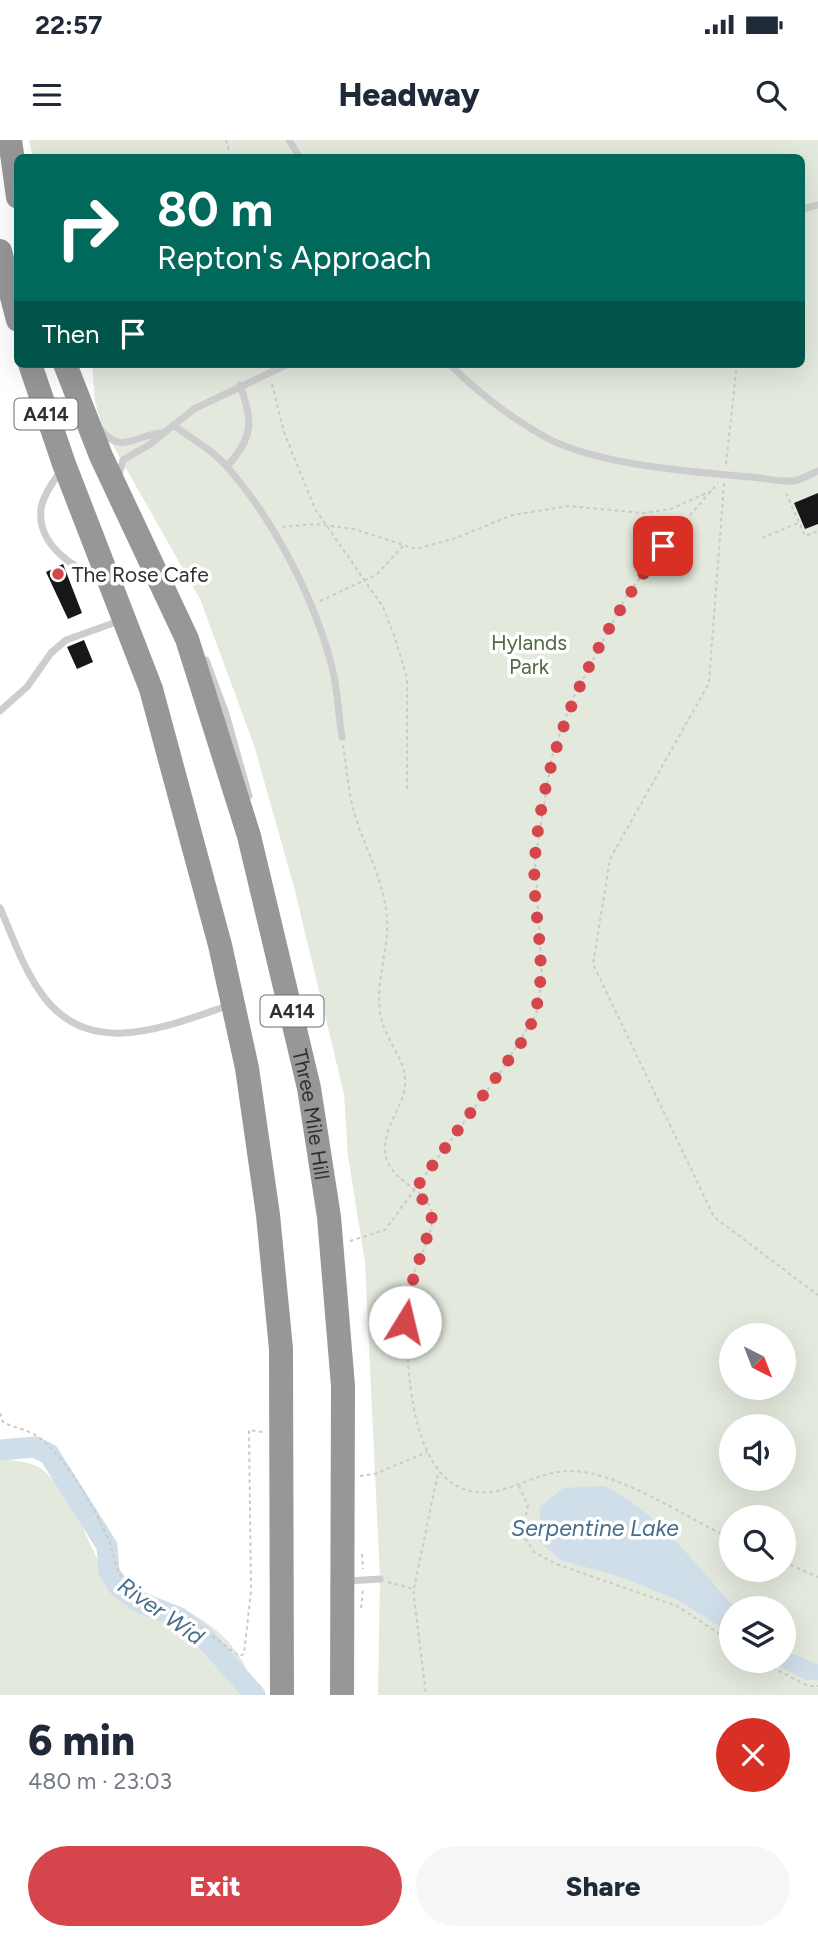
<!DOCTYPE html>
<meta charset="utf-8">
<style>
:root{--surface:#fff;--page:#f6f6f7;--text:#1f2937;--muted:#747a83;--accent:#d4464c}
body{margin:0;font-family:Figtree,sans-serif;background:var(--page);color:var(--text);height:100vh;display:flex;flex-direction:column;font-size:26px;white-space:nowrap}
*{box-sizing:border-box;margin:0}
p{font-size:23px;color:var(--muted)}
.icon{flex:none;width:38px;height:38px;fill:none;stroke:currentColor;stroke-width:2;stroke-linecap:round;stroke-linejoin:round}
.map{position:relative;height:1555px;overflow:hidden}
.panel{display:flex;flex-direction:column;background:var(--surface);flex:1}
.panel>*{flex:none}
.banner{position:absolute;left:14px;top:14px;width:791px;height:214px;border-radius:10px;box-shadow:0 7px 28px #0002;background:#00695c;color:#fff;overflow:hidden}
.needle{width:46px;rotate:138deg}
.fabs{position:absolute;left:719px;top:1183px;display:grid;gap:14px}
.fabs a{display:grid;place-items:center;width:77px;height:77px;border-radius:50%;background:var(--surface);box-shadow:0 7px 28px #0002;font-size:35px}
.pin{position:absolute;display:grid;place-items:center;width:60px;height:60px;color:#fff;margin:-30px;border-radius:14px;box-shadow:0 4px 10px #0006}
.me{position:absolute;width:77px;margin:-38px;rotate:9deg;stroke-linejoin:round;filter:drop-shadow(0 0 5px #0008)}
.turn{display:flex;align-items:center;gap:24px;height:147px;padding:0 28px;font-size:32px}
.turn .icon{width:91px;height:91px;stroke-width:2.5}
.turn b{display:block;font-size:49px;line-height:60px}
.then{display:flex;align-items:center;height:66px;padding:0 28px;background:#0003;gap:14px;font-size:26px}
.round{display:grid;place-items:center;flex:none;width:74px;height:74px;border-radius:37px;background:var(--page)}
.headline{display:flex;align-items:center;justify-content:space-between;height:119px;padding:0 28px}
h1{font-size:42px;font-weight:800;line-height:52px}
.button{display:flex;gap:14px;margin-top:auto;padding:14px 28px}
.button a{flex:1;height:80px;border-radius:42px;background:var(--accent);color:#fff;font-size:28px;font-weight:800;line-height:80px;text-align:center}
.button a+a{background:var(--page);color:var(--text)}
.status{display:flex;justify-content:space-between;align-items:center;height:49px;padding:0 35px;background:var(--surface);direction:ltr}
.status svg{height:19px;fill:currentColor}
header{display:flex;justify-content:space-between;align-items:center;height:91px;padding:0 28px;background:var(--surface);font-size:32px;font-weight:800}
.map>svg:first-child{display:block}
</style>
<div class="status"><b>22:57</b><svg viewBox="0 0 49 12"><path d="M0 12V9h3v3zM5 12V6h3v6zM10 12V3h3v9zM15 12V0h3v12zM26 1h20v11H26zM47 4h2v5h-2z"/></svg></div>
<header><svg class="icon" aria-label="menu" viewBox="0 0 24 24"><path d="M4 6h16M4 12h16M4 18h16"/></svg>Headway<svg class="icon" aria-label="search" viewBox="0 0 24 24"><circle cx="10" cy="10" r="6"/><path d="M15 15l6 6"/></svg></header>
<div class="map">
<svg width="818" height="1555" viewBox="0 0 818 1555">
<rect width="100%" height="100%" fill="#fff"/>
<path fill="#e3e9dd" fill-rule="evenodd" d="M29 0H818V1555H378L380 1439 365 1122 348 1016 344 954 294 747 254 605 200 459 102 286 95 261 92 224H802V18H33ZM732 1195H784V1248H732ZM732 1286H784V1339H732ZM732 1377H784V1430H732ZM732 1468H784V1521H732Z
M0 1319C13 1321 32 1321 43 1330 75 1357 87 1404 108 1439 158 1457 222 1476 246 1528 249 1536 250 1547 251 1555H0Z"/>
<path fill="#cfdee9" d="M604 1346C658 1372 695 1424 735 1468H732L731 1494 680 1461 624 1438 561 1420 539 1401 540 1367 563 1348Z
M784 1511 818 1524V1540H806L769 1521H784Z"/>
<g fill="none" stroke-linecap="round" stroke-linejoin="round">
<path stroke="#cfdee9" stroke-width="21" d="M0 1310 35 1307 49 1314 107 1406 109 1432 119 1447 140 1463 178 1477 202 1495 255 1555"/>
</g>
<path fill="#171717" d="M818 353V384L805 389 794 363Z
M63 424 82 473 68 479 46 432Z
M84 500 93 522 77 529 67 507Z"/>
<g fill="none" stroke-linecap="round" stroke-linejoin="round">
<path stroke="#cacaca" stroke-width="2" stroke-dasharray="3.5 3.5" stroke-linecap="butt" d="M226 0 231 18
M272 244 284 292 315 369 383 467 395 498 407 538V651
M726 324 737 224
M724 343 709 543 610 719 593 824 714 1077 818 1155
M786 353 805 396 818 391
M282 387 315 384 354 389 416 409 456 398 512 375 569 366 643 373 671 369 713 350
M762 398 798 383
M320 461 376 435 403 406
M343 605C347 628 348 653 355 675 366 712 384 739 387 779 389 812 374 844 381 877 385 898 403 917 405 937 408 962 384 984 385 1010 386 1042 428 1047 432 1074 434 1095 418 1117 413 1137 401 1186 405 1312 452 1343 493 1370 530 1330 571 1331 621 1332 686 1378 732 1399
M350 1101 385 1090 502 930 536 874 542 840 535 720 552 616 572 560 626 457 663 406 718 343
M0 1273 3 1282C14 1288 26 1289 37 1296 67 1318 91 1363 107 1396 114 1411 114 1427 124 1440 141 1459 166 1465 188 1478 205 1489 222 1504 239 1516L244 1514 251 1451 249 1290 263 1292
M360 1336 375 1334 427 1312
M519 1346 528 1366 522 1393 534 1412 556 1424 677 1466 732 1502
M362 1414 363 1429
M784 1422 818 1437
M388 1442 413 1449 426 1555
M414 1448 438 1333
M361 1468 363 1449
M760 1521 808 1546H818"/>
<path stroke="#cdcdcd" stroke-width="7" d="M289 0 300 18
M802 69 818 65
M449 224C479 253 510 278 547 298 598 325 692 332 751 337 764 338 780 342 793 341 801 340 811 334 818 331
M173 285C191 298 214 311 228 328 274 380 315 460 332 527 338 550 338 574 342 597
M101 290C121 315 136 295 161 293
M227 327C254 295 253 283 240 245
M61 330C54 341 43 355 41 369 37 403 72 430 102 436
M119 335 123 320 149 305 194 269 288 224
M206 520 226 574 249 656
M0 571 27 547 51 513 66 500 122 480
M0 768C12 795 22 825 39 850 85 921 163 888 227 866
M347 1441 380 1439"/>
<g stroke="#979797" stroke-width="24">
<path d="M10 0 18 57"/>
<path d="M0 111 18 180"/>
<path d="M30 224 64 324 151 549 220 805 247 928 268 1075 281 1209 282 1555"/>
<path id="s1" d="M65 224 101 316 187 499 249 696 309 948 329 1077 343 1246 342 1555"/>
</g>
</g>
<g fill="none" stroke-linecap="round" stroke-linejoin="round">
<path stroke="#d4464c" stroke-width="12" stroke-dasharray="0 21.6" d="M405 1182 414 1135 431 1086 432 1073 427 1064 414 1051 526 896C556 834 530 781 535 718 544 601 595 499 663 406"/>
</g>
<circle fill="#d4464c" stroke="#fff" stroke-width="2.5" cx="58" cy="434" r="7"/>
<g text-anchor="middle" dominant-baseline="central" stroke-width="7" stroke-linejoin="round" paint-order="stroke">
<g fill="#fff" stroke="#6e6e6e" stroke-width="2">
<rect x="14.5" y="258.5" width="63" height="31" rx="5"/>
<rect x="260.5" y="855.5" width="63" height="31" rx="5"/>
</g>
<g font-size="19" font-weight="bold" fill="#303030">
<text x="46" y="274">A414</text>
<text x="292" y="871">A414</text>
</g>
<g font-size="21" fill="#303030" stroke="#fff" text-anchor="start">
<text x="72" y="434">The Rose Cafe</text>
</g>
<g font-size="21" fill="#526842" stroke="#fff">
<text x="529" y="502">Hylands<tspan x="529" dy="24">Park</tspan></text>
</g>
<g font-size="21" fill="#303030" stroke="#fff">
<text stroke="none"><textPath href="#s1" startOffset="793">Three Mile Hill</textPath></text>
</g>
<g font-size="23" font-style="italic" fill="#466e8b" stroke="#fff">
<text x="595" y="1388">Serpentine Lake</text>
<text transform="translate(161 1471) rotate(35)">River Wid</text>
</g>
</g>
</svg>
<div class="fabs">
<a><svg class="needle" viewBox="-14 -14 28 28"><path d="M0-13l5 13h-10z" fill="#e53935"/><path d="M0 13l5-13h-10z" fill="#747a83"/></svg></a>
<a><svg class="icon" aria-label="sound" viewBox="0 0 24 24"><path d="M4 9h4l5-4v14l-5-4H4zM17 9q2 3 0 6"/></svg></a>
<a><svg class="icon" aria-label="search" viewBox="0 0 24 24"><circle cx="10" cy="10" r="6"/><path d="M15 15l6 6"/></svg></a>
<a><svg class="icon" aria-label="layers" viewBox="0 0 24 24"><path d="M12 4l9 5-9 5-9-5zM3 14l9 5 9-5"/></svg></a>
</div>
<div class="pin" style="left:663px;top:406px;background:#d93025"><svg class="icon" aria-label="arrive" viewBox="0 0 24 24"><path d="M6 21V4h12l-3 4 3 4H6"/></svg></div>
<svg class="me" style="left:405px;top:1182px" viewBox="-20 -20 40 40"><circle r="19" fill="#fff"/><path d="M0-13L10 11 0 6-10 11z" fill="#d4464c"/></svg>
<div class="banner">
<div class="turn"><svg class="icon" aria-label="right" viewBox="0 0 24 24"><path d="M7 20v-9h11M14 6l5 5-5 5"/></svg><div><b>80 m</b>Repton's Approach</div></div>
<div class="then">Then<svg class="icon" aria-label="arrive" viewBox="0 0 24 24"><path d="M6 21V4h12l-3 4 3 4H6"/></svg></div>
</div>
</div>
<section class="panel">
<div class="headline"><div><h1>6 min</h1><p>480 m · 23:03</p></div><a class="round" style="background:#d93025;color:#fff"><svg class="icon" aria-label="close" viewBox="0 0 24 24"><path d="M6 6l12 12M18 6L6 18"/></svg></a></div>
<div class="button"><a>Exit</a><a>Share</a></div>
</section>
